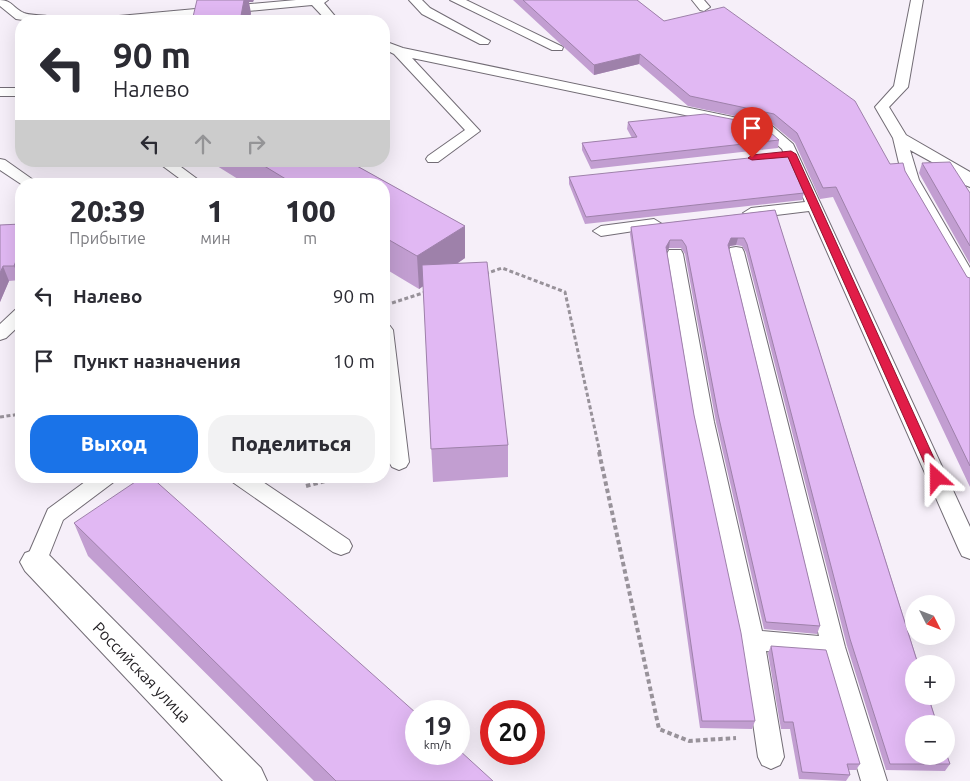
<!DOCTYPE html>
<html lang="ru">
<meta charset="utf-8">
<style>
:root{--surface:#fff;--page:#f2f2f3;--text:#2b2b33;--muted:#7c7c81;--accent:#1a73e8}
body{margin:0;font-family:Ubuntu,sans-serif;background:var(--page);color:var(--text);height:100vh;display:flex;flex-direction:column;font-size:19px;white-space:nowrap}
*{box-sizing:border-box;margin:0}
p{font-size:16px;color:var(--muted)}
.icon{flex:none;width:28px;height:28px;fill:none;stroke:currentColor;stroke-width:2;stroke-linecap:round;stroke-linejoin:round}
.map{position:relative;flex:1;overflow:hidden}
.panel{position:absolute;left:15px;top:178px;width:375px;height:305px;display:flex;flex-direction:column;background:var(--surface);border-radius:20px;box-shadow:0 5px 20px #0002}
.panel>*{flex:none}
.banner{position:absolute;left:15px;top:15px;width:375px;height:152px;border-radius:20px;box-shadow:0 5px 20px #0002;background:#fff;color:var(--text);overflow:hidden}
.needle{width:32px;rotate:132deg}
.fabs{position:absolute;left:905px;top:595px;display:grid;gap:10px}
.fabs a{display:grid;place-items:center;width:50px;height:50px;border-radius:50%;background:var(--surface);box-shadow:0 5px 20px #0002;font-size:25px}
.speed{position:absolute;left:405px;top:700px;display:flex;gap:10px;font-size:25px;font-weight:700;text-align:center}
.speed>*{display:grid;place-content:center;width:65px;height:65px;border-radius:50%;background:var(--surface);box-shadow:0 5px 20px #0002;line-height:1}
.speed small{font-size:12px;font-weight:400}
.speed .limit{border:8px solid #d22;background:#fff;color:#111}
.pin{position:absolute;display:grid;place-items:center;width:42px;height:42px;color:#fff;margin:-51px -21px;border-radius:50% 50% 50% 0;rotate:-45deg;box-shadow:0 0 5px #0007}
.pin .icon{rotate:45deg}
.me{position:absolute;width:55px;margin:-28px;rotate:336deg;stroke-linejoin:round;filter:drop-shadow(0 0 4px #0008)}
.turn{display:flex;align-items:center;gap:18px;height:105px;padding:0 15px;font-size:22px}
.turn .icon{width:65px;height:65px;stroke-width:2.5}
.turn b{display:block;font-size:35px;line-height:42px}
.lanes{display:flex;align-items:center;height:48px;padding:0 15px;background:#0003;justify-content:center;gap:25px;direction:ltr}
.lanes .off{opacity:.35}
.eta{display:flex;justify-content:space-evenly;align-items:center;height:85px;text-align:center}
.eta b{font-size:30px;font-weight:800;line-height:35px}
.action{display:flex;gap:10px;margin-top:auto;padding:10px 15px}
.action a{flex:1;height:58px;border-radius:20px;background:var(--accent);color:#fff;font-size:20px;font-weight:800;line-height:58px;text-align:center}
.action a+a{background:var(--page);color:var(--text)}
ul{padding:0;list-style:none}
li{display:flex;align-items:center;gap:15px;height:65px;padding:0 15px}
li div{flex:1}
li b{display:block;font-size:19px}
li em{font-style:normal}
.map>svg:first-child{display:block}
</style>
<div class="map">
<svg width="970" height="781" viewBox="0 0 970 781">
<rect width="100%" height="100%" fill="#f6eff9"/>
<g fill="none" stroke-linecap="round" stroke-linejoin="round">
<g stroke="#726c75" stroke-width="2">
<path id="service" d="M0 0C12 0 14 9 24 13 35 17 51 13 59 21H30L16 19 0 6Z
M296 0H328L324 3 339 21H327L312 5 142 21H102L108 17Z
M409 0H422L430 8 490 41 488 44H480L422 14Z
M450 0H466L563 47 562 50H552Z
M692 0H704L710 7 704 11 700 10Z
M911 0H923L908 87 889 107 906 135 970 172V187L965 185 959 177 910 150 919 180 970 268V288L964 287 962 283 903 180 893 138 875 107 894 86Z
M384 41 403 48 771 125 793 144 970 527V559L962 556 959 550 809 211 751 218 743 213 751 208 805 202 782 149 761 131 412 58 480 131 438 162H428L426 159 428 156 465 130 394 54 384 49Z
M0 88H21V96H0Z
M0 159 5 160 39 184H21L0 170Z
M156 161H173L204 184H187Z
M654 219 662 224 660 227 601 236 593 231 601 226Z
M736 247 742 248 744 252 845 647 887 781H861L824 656 766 651 784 757 780 765 771 769 762 765 758 757 741 640 694 422 667 254 669 250H681L683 254 714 422 762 631 819 636 728 252 730 248Z
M21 308V324L6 338 0 340V324L15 310Z
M384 324 390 326 393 330 409 462 406 467 399 470 392 467 389 462 384 412Z
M93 476H118L115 481 63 520 44 568 36 571 28 568 25 562 48 509Z
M228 476H254L349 540 352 546 349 552 341 555 333 552 231 481Z"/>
</g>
<g stroke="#726c75" stroke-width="2">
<path id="minor" d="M36 549 47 553 261 768 267 781H223L25 571 20 562 25 553Z"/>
</g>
<path stroke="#98929a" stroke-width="3" stroke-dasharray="4 2.5" stroke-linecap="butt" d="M485 274 502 268 565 292 600 453
M392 303 426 292
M0 417 21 414"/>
<path stroke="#98929a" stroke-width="4" stroke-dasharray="4.5 3" stroke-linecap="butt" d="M599 452 659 729 689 741 736 738
M306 486 345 476"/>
<use href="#service" fill="#fff" fill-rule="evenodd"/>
<use href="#minor" fill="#fff" fill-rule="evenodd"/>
</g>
<path fill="#c29ed1" d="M513 0H637L664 21 890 164 905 171 967 277 970 278V487L833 197 820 199 795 143 772 124 688 106 639 64 594 75Z
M628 122 779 140 778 148 591 169 582 150V143L632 138 627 129Z
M209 161H348L465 226V258L458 263 508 445V477L433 482 423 286 419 289 384 268V184H246Z
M922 163 970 193V264L919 173Z
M569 177 804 193 802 200 585 224 569 184Z
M775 210 950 764 945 771 886 770 847 646 746 252 742 246 736 245 730 246 729 248 820 626 817 634 764 629 716 422 685 254 681 248H669L667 251 694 415 755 721 752 729 700 728 630 234 631 227Z
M21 224V277L20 280 9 281 0 302V225Z
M74 523 493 781H314L88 556Z
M771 646 860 764 856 770H849L850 775 846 781 799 779 790 729H781L768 653Z"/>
<path fill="#9e81aa" d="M207 0H254L253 2H249L251 13 250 21H240Z
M640 54 639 64 594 75V65Z
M465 226V258L419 289 417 256Z
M731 238H738L736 245 730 246 726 252 728 245Z
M670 240 669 248 665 254 666 247Z
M21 248V277L20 280 14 266Z
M3 266 9 281 0 302V273Z"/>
<path fill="#e1b8f3" stroke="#9e81aa" d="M197 0H244L240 21H192Z
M523 0H637L664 21 724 7 855 101 890 164 903 163 905 171 967 277 970 278V466L836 187 823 188 797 133 774 114 690 96 640 54 594 65Z
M705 114 762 125 779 140 591 161 582 143 637 137 628 122Z
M787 154 804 193 586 217 569 177Z
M256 161H348L465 226 417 256 384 237V184H294Z
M950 162 970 193V246L922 163Z
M775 210 918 664H914V696H928L937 724H914V756H946V753L950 764H890L850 639 747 244 744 238H731L728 245 820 626 766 622 718 414 686 246 682 240H670L666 247 694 415 741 633 755 721H702L631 227Z
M21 224V248L14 266H3L0 273V225Z
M487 262 508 445 431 449 422 265Z
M144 476H150L416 713V754H459V750L493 781H336L74 523Z
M771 646 826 650 860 764H847L850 775 802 772 793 722H784Z"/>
<path fill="#e11d48" stroke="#92132f" d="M791 151 796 154 943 478 942 481 937 482 931 478 788 157 752 160 748 158 752 155Z"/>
<g text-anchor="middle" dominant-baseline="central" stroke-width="5" stroke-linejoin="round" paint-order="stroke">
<g font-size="16" fill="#252226" stroke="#fff">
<text transform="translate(142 672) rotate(46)">Российская улица</text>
</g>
</g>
</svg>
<div class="fabs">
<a><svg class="needle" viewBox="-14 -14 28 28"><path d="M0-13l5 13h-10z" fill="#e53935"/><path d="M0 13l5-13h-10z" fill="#7c7c81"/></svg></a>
<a>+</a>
<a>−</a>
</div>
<div class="speed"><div>19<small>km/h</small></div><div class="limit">20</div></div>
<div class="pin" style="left:752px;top:158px;background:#d93025"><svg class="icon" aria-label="arrive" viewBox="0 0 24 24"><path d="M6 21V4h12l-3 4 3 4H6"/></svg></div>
<svg class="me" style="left:937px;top:478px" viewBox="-20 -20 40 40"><path d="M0-17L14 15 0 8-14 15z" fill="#e11d48" stroke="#fff" stroke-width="4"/></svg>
<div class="banner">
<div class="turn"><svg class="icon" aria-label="left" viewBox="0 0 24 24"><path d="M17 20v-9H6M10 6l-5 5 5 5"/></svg><div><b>90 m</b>Налево</div></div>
<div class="lanes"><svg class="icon" aria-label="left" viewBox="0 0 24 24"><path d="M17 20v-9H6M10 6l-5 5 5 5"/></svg><svg class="icon off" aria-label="ahead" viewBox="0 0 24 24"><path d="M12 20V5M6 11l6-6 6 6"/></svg><svg class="icon off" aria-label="right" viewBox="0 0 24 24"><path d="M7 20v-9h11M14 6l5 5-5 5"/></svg></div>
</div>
<section class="panel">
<div class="eta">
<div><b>20:39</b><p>Прибытие</p></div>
<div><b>1</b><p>мин</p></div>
<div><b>100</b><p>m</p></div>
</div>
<ul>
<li><svg class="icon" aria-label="left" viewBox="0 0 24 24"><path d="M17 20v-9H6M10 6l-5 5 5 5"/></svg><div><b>Налево</b></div><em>90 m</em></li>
<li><svg class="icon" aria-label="arrive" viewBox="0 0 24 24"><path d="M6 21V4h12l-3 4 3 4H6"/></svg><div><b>Пункт назначения</b></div><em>10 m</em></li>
</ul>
<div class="action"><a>Выход</a><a>Поделиться</a></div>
</section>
</div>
